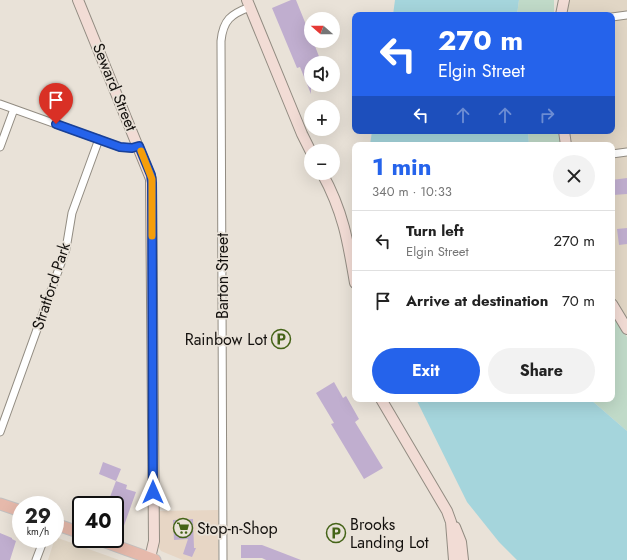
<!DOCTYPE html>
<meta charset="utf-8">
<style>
:root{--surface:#fff;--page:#f2f2f2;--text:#222;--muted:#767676;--line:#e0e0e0;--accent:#2563eb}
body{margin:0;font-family:Jost,sans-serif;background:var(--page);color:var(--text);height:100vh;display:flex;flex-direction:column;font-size:15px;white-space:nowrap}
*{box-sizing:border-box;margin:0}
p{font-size:13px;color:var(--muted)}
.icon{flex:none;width:22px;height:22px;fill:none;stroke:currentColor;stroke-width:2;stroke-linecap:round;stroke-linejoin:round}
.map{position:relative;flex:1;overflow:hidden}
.details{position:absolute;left:352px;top:142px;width:263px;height:260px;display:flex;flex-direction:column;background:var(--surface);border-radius:8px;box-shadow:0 4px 16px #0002}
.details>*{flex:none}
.hud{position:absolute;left:352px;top:12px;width:263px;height:122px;border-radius:8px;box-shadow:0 4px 16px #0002;background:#2563eb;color:#fff;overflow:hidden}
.needle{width:26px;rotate:290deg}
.fabs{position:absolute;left:304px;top:12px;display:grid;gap:8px}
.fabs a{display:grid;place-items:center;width:36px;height:36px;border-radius:50%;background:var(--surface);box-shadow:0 4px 16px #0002;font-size:20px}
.speed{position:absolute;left:12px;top:496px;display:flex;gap:8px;font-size:20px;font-weight:700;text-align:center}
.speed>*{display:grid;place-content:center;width:52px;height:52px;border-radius:50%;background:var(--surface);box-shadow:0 4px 16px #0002;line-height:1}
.speed small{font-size:10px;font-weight:400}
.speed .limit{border:2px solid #111;border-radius:6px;background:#fff;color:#111}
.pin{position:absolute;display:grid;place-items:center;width:34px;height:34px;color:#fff;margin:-41px -17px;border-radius:50% 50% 50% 0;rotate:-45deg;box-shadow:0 0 4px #0007}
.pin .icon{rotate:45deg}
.me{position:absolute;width:44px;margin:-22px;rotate:0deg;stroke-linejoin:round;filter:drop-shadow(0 0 3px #0008)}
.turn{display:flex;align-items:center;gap:14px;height:84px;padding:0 20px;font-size:18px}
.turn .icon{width:52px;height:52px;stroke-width:2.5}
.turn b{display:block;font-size:28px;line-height:34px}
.lanes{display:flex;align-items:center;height:38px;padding:0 20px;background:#0003;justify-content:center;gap:20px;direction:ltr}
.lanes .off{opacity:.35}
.round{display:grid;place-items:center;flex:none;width:42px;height:42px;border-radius:21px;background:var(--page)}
.summary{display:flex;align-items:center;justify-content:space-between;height:68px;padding:0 20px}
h1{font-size:24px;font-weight:700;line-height:30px;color:var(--accent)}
.cta{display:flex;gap:8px;margin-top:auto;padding:8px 20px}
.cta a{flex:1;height:46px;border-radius:24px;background:var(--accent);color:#fff;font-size:16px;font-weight:700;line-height:46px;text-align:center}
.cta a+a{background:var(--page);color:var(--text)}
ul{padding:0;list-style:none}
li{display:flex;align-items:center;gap:12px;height:60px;padding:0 20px;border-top:1px solid var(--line)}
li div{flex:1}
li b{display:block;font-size:15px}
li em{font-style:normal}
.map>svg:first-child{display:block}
</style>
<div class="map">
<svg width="627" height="560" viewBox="0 0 627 560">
<rect width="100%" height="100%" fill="#e9e2d8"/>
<path fill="#e7d6c5" d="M218 510V560H183L161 551 158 546V511Z"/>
<path fill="#e1d6c5" d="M566 0H627V319L620 308 612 293V145H571L570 131H612V15H566Z
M55 538H58L119 560H48Z"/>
<path fill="#c0dac8" d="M519 0H554V15H517Z
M528 131H559L562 145H529Z
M612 314 627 337V431L590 399H612Z"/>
<path fill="#a5d5dc" d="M395 0H519L517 15H393Z
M372 131H528L529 145H370Z
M416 399H590L627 431V560H517L499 542 467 502Z"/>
<path fill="#c0aecf" d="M291 0H296L311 37V41H313L320 59 311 62V94L300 67 297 68 272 8Z
M627 178V194L613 195 612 180Z
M627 228V244L619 245 617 229Z
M334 382 343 398 346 396 359 419 355 422 383 468 364 479 331 424 334 423 316 393Z
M103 462 121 469 116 481 99 474Z
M116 481 127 485 126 489 136 492 121 534 115 532V505H107Z
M193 519 194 548H196L192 557 183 554 188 539 174 540 173 520Z
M0 533 12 538V539L16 541 10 560H0Z
M241 545H262L301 560H266L262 558H241Z"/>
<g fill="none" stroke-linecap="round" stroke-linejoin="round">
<g stroke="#928c82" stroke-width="9">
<path id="street" d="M612 17 627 15
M0 104 120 147 132 148 139 146
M0 147 14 109
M612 154 627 152
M0 432 66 249 72 213 99 139
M36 560 44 539
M223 560 221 41C223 20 231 14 250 7"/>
</g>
<g stroke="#928c82" stroke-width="12">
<path id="secondary" d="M78 0 151 179 154 541 150 558
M247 0 302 134 311 152
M561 15 564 0
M564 131 566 145
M322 173C343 211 348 241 355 283
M612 304 627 329
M381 399 447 511 451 522 454 560
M455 527 461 542 463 560"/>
</g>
<g stroke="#c2c1c0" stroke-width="13">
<path id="primary" d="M0 504 21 511
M55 524 81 533
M97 539 155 560"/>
</g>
<use href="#street" stroke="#fff" stroke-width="7"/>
<use href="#secondary" stroke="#f2dcd5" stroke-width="10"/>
<use href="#primary" stroke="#e6b9ab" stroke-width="11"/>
</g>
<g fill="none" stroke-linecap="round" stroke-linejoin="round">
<g stroke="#184099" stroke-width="10">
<path id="route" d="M56 124 120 147 132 148 139 146 151 175 152 183 153 492"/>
</g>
<use href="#route" stroke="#2563eb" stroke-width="7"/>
<path stroke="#f59e0b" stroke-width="7" d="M141 151 152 179V236"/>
</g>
<defs>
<g id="parking-ring" transform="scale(1)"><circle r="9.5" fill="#e9e2d8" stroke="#446317" stroke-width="1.5"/><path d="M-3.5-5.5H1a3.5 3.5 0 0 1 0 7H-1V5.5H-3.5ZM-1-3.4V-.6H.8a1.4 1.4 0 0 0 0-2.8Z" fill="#446317"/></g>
<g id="supermarket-ring" transform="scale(1)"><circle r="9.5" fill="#e9e2d8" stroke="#446317" stroke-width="1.5"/><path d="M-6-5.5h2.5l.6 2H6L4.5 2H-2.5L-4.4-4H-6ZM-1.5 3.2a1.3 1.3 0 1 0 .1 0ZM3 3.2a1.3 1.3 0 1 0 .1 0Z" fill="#446317"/></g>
</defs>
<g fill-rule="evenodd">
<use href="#parking-ring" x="281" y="339"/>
<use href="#supermarket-ring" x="183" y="528"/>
<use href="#parking-ring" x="336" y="533"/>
</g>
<g text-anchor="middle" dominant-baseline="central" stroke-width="3.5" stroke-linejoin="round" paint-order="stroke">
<g font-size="16" fill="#14110e" stroke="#e9e2d8">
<text transform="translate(115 87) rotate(68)">Seward Street</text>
<text transform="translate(222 276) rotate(-90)">Barton Street</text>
<text transform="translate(51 286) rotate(-72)">Stratford Park</text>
</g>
<g font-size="16" fill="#14110e" stroke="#e9e2d8" text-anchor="start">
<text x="267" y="339" text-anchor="end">Rainbow Lot</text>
<text x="350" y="524">Brooks<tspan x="350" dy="18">Landing Lot</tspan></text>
<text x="197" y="528">Stop-n-Shop</text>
</g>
</g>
</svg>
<div class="fabs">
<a><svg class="needle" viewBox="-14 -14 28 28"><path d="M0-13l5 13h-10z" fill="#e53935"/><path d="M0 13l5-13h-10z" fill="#767676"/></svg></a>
<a><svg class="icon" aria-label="sound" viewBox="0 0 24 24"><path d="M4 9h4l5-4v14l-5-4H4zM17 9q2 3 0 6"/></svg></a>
<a>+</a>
<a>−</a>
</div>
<div class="speed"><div>29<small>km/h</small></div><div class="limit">40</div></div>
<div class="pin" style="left:56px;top:124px;background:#d93025"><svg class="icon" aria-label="arrive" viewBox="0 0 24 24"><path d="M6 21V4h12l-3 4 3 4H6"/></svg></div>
<svg class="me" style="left:153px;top:492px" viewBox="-20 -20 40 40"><path d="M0-17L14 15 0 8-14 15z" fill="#2563eb" stroke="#fff" stroke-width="4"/></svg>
<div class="hud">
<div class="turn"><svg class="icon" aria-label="left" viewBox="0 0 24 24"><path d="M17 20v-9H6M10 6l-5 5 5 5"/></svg><div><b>270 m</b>Elgin Street</div></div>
<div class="lanes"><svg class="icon" aria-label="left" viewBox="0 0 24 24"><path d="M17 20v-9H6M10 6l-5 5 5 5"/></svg><svg class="icon off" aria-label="ahead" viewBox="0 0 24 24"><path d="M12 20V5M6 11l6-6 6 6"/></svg><svg class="icon off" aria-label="ahead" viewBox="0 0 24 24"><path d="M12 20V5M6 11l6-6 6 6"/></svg><svg class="icon off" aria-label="right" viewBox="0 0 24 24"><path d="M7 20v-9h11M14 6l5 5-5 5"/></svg></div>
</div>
<section class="details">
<div class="summary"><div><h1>1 min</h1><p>340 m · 10:33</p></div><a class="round"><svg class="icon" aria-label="close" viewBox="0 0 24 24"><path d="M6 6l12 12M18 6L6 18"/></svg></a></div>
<ul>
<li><svg class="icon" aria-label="left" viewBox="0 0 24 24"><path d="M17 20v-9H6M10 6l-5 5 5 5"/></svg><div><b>Turn left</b><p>Elgin Street</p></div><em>270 m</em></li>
<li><svg class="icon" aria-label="arrive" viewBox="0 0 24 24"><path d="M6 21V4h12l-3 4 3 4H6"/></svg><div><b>Arrive at destination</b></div><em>70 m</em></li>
</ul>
<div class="cta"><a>Exit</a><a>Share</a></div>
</section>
</div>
